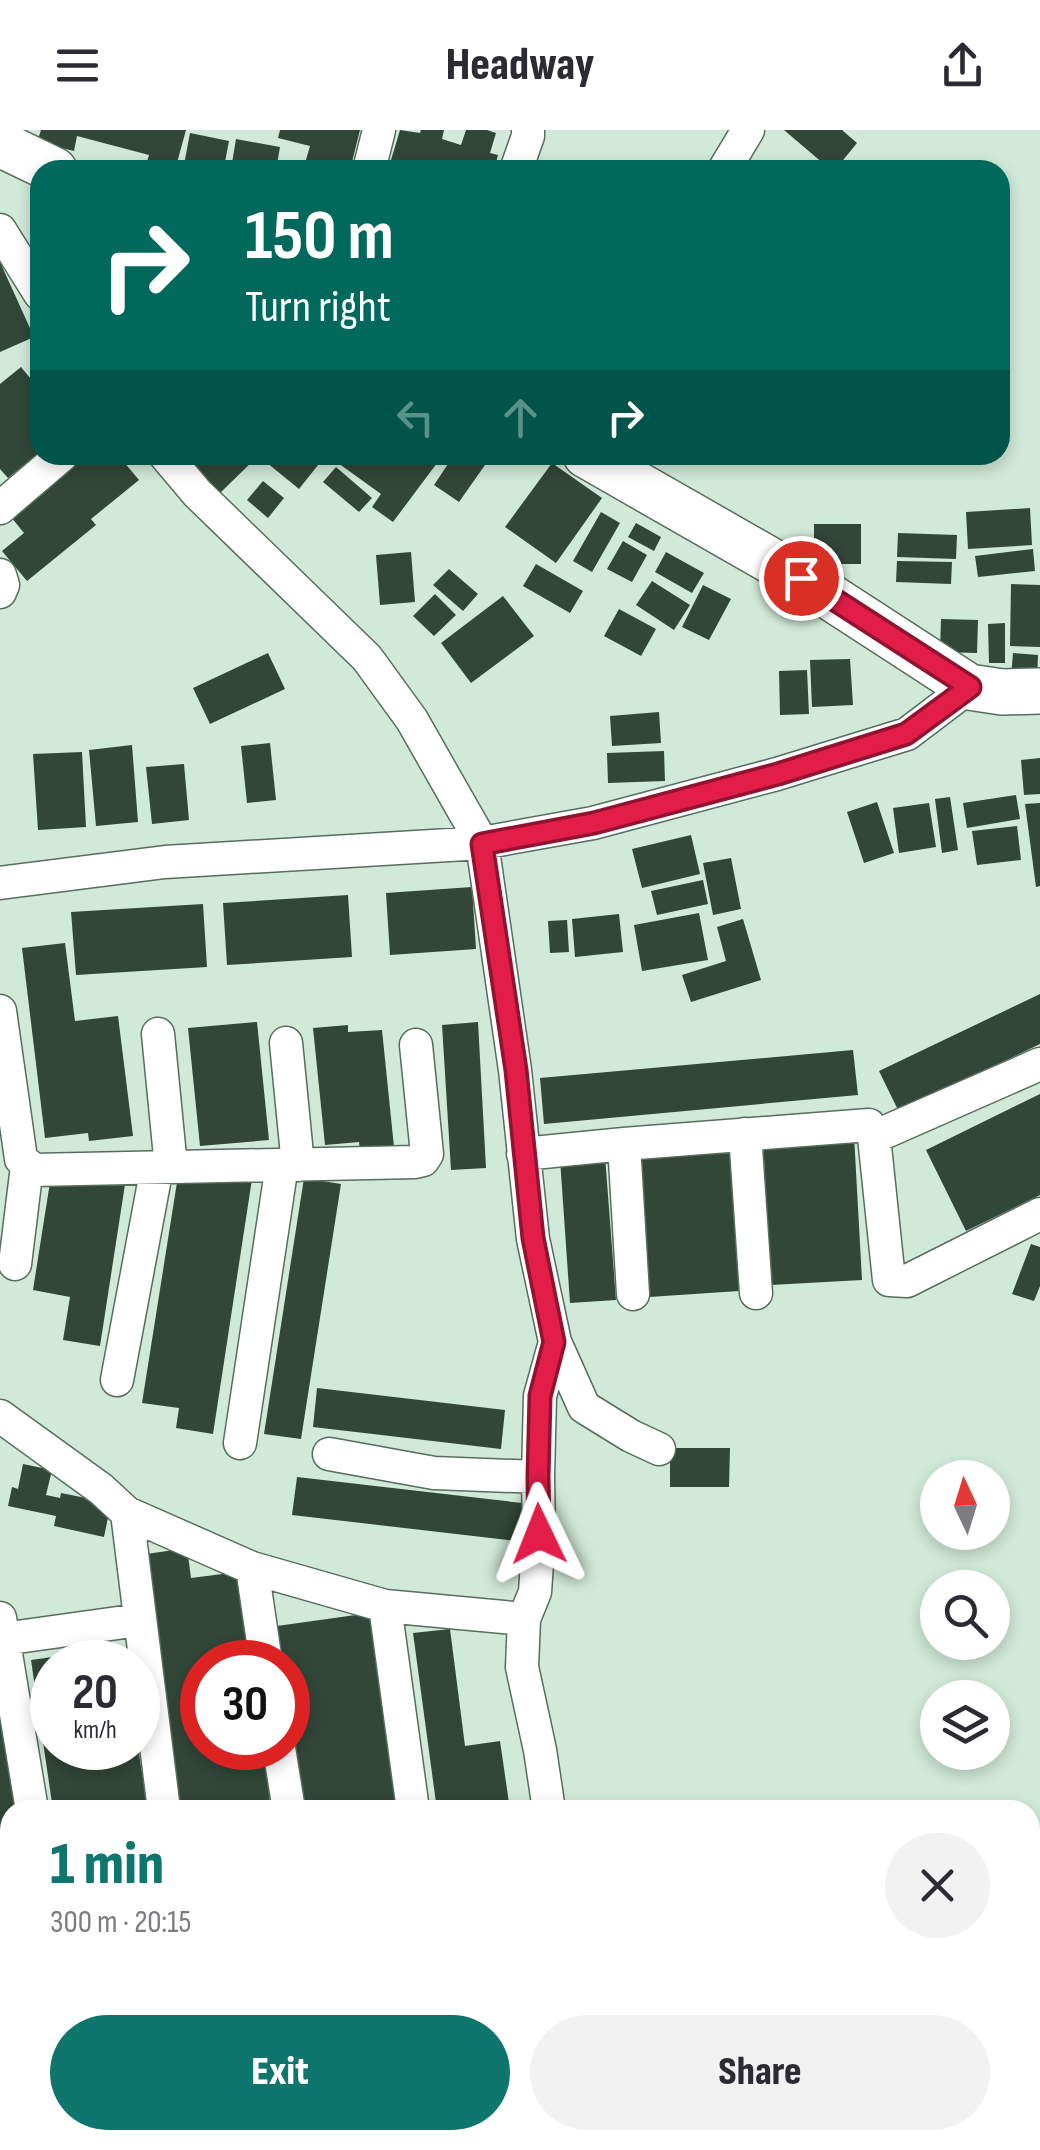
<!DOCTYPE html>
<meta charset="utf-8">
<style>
:root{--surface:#fff;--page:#f2f2f3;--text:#2b2b33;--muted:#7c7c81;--accent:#0f766e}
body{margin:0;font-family:"Sofia Sans Condensed",sans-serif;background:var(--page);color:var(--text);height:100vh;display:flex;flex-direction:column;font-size:38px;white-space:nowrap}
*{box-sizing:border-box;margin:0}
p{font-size:32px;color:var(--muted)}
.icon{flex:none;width:55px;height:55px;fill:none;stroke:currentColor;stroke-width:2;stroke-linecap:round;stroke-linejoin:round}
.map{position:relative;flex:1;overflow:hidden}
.side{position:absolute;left:0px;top:1670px;width:1040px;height:350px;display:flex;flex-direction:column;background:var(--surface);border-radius:30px 30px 0 0;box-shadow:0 5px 15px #0003}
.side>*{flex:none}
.hud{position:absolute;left:30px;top:30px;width:980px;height:305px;border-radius:30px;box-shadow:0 5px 15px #0003;background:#00695c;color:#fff;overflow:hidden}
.needle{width:65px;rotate:356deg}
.tools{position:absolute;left:920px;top:1330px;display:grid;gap:20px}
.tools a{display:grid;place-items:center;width:90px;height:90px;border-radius:50%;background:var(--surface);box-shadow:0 5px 15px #0003;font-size:50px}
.speed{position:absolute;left:30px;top:1510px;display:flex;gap:20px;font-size:50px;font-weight:700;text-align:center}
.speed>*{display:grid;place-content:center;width:130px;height:130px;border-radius:50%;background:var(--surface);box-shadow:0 5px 15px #0003;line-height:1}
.speed small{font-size:25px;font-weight:400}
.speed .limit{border:15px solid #d22;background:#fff;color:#111}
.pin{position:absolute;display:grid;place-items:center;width:85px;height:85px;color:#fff;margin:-42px;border:5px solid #fff;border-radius:50%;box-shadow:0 2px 10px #0007}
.me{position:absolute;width:110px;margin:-55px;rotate:358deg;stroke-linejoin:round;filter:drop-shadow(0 0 8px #0008)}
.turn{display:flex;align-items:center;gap:35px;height:210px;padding:0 50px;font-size:45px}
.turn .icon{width:130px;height:130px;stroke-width:2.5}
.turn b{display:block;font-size:70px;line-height:85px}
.lanes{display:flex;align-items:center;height:95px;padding:0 50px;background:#0003;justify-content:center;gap:50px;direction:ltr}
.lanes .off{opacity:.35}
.round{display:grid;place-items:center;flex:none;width:105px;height:105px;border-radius:52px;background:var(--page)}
.overview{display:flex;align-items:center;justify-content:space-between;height:170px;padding:0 50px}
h1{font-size:60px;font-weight:800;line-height:75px;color:var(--accent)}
.button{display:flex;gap:20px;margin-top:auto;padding:20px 50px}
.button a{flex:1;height:115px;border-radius:60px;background:var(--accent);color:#fff;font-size:40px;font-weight:800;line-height:115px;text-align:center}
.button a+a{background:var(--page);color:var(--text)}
header{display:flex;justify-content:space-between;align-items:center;height:130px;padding:0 50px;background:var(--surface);font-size:45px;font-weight:800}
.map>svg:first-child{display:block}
</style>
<header><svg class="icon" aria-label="menu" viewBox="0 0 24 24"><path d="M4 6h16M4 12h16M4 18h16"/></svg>Headway<svg class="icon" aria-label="share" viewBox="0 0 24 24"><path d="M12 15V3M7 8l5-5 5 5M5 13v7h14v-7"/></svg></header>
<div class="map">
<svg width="1040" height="2020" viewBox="0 0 1040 2020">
<rect width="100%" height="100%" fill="#d0e9d8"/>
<path fill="#324639" d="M41 0H186L175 40 146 35 149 25 77 6 74 21 37 12Z
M280 0H360L350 40H303L310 16 278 8Z
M400 0 420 3 421 0H444L442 9 461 15 466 0H487L496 3 490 23 498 25 494 40H388Z
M784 0H842L857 13 835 40H831Z
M190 3 229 11 225 32 232 33 236 9 280 17 276 40H183Z
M0 132 34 207 0 222Z
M21 237 31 249 40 241V322L8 348 0 339V254Z
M77 325H118L139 350 91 389 96 395 27 451 2 421 24 403 7 382Z
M179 325H259L219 364Z
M272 325H326L299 359 266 332Z
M344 325H397L406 331 410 325H443L393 392 372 377 381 364 338 333Z
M454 325H492L459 372 434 355Z
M552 333 602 368 556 433 505 397Z
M336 337 372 368 359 382 323 352Z
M263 351 284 368 268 388 247 370Z
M1030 378 1032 415 968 419 966 382Z
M601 382 620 393 592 442 573 431Z
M636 393 661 407 654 421 628 407Z
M814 394H861V434H814Z
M898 403 957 405 956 429 897 427Z
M623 411 647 425 632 452 607 439Z
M1033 419 1035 441 978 447 975 426Z
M411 422 415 472 380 475 376 425Z
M666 422 704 443 692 463 655 442Z
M897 431 952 432 951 454 896 452Z
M536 434 583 461 570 483 523 456Z
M449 439 478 464 463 481 433 455Z
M652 451 690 475 674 500 636 475Z
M1011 454 1040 455V517L1010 516Z
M703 455 731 469 709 510 682 497Z
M435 464 456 485 434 506 413 486Z
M503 466 534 506 471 553 441 513Z
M619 479 656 499 641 526 604 506Z
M941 489 978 490 977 523 940 522Z
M1005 493V533H989L988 494Z
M268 523 285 559 210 594 193 558Z
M1013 523 1038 525 1037 550 1011 548Z
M850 529 853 575 812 577 810 530Z
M807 540 809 584 780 585 779 541Z
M659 582 661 613 612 616 610 586Z
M270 613 276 670 247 673 241 616Z
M132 615 138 692 96 696 89 620Z
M664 621 665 651 608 653 607 623Z
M82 622 86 697 38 700 33 624Z
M1040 628V664L1024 665 1021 630Z
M184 634 189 690 152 694 146 637Z
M1016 665 1020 689 967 698 963 673Z
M950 667 958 720 942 723 935 669Z
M877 672 894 723 864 733 847 682Z
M929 673 936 717 899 723 893 678Z
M1040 673V756L1036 757 1025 674Z
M1017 696 1021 730 977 735 972 701Z
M691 705 700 744 642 758 632 719Z
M731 728 741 779 713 785 703 733Z
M703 750 708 774 657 785 651 761Z
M472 757 476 819 390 825 386 763Z
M348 765 352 827 227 835 223 773Z
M203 774 207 837 76 845 71 782Z
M699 783 708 830 642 841 634 795Z
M619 784 623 822 575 827 572 789Z
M743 789 761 850 691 872 682 845 726 831 717 797Z
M567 790 569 822 550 823 548 791Z
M65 813 75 891 118 886 133 1006 89 1011 88 1003 45 1008 22 818Z
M1040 864V914L899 982 879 941Z
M257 892 269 1010 200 1016 188 898Z
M478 892 486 1038 451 1040 442 895Z
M348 895V902L382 900 394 1017 360 1020 359 1012 325 1015 313 898Z
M853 920 858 965 544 994 540 948Z
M1040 964V1065L966 1101 926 1020Z
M854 1005 862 1150 771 1155 763 1010Z
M729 1016 739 1161 649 1167 638 1023Z
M605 1026 616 1170 570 1173 560 1029Z
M51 1046 126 1048 100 1216 63 1210 70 1167 33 1160Z
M178 1046 252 1049 213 1304 176 1298 179 1278 142 1273Z
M304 1048 341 1054 301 1309 264 1304Z
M1031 1114 1040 1117V1156L1034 1171 1012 1164Z
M317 1258 505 1280 501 1319 313 1297Z
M670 1318H730L729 1357H670Z
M23 1334 52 1340 46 1365 60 1368 61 1363 111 1373 104 1407 54 1396 56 1386 8 1376 12 1357 18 1359Z
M297 1347 522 1373 517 1411 292 1385Z
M187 1418 191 1448 238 1442 250 1532H202V1618H263L271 1680H176L140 1425Z
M370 1483 397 1680H303L288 1573V1532H282L277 1496Z
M450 1499 465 1616 500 1611 509 1673 474 1678V1680H437L413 1503Z
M124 1517 126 1532H52V1618H138L148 1680H53L31 1530Z
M0 1582 16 1680H10V1802L0 1804Z
M10 1839V2010H50L51 2020H0V1841Z
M112 2010H182L183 2020H114Z
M238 2010H308L309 2020H239Z
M363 2010H433L435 2020H365Z
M481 2010H551L552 2020H483Z"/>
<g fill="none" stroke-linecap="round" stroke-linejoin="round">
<g stroke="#576d5e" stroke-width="35">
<path id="street" d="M369 40 379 0
M516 40 528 6V0
M724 40 748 0
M0 100 40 164
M165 325 197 363 367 528 412 590 482 713 515 940 533 1109 555 1212 584 1277 631 1306 659 1319
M0 378 62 325
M0 445 3 455 0 462
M0 753 165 732 482 713 593 693 777 644 907 604 969 557
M0 881 21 1029 34 1040 415 1032 423 1030 427 1024 416 915
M158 904 171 1037
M286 913 298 1035
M745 1004 756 1163
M874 1007 1040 934
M624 1014 633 1164
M523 1024 624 1014 869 995 874 1007 889 1150 907 1151 1040 1084
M15 1134 27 1036
M117 1250 157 1037
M0 1286 101 1359 127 1383
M240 1313 282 1035
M329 1324 434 1343 538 1347
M252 1438 266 1532
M385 1476 413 1680
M0 1488 32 1680
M3 1509 139 1490
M279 1618 289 1680
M164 1680 127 1383 252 1438 385 1476 524 1489
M549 1680 540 1620 522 1537 524 1489 535 1462 539 1404 538 1347 540 1266 555 1212
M0 1821 10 1820
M86 2010 88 2020
M213 2010 215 2020
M336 2010 338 2020
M463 2010 465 2020
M598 2010 600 2020"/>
</g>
<g stroke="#576d5e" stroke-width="48">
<path id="secondary" d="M0 14 54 40
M586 325 801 448 969 557 1002 562 1040 561"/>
</g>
<use href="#street" stroke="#fff" stroke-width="32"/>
<use href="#secondary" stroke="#fff" stroke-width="45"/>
</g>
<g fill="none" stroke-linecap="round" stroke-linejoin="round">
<g stroke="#92132f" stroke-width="25">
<path id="route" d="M539 1404 538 1347 540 1266 554 1212 533 1108 516 940 482 714 594 693 778 644 906 604 970 557 801 448"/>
</g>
<use href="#route" stroke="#e11d48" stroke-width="18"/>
</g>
</svg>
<div class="tools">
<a><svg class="needle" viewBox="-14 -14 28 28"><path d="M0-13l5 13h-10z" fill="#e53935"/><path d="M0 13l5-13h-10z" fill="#7c7c81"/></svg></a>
<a><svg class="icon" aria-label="search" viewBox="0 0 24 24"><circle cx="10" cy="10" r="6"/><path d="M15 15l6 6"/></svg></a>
<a><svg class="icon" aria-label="layers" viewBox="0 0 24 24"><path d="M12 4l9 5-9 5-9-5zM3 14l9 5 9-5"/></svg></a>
</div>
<div class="speed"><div>20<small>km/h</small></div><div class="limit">30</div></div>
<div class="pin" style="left:801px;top:448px;background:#d93025"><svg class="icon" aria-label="arrive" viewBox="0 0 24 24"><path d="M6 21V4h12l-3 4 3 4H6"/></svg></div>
<svg class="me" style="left:539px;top:1404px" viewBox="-20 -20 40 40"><path d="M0-17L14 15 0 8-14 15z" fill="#e11d48" stroke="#fff" stroke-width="4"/></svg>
<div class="hud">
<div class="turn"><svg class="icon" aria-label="right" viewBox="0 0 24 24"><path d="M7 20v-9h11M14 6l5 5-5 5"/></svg><div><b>150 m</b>Turn right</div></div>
<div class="lanes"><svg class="icon off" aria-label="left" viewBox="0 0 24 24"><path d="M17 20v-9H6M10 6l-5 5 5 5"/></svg><svg class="icon off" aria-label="ahead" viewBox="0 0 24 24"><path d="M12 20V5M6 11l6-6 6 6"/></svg><svg class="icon" aria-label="right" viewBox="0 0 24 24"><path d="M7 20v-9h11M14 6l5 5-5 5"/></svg></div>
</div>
<section class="side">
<div class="overview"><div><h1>1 min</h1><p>300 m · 20:15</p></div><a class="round"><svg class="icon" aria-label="close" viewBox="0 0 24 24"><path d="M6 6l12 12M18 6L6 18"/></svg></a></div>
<div class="button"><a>Exit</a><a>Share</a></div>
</section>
</div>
